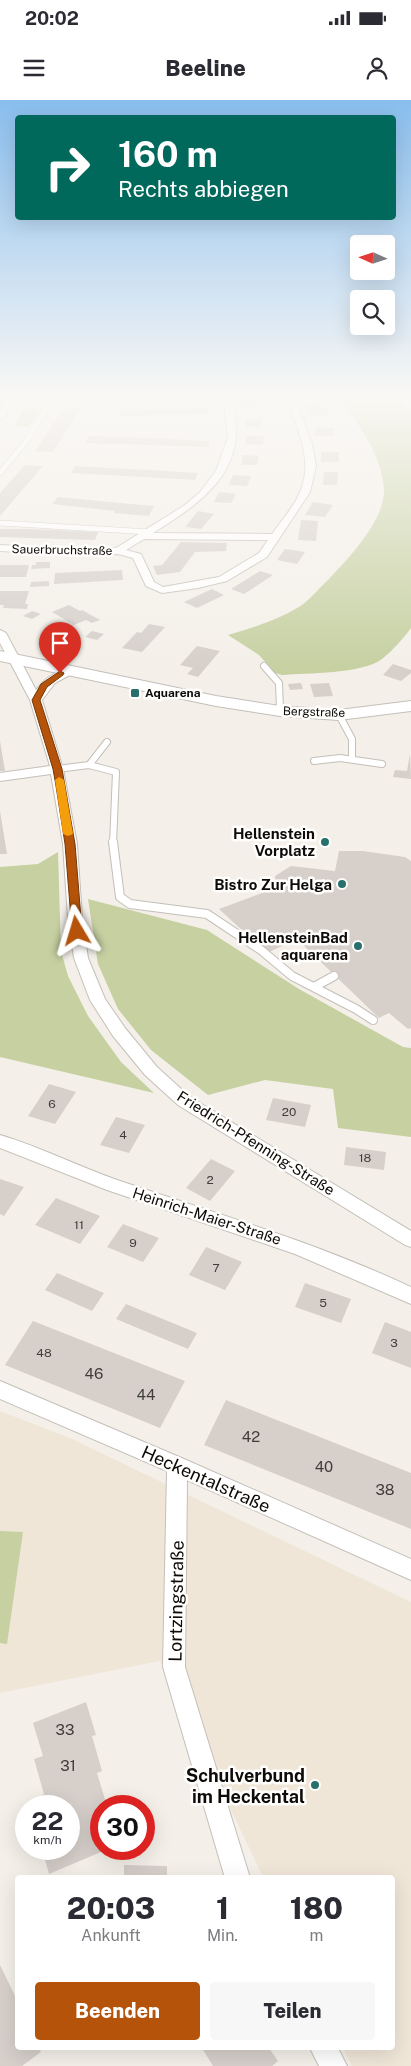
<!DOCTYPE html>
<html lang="de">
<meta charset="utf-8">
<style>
:root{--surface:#fff;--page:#f7f7f7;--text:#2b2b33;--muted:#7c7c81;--accent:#b45309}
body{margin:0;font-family:"Public Sans",sans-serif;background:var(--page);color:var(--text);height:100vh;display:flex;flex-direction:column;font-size:19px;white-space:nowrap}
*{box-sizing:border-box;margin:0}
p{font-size:16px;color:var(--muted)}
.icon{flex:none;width:28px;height:28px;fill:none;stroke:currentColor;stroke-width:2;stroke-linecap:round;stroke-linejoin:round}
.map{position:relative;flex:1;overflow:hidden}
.details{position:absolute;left:15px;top:1775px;width:380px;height:175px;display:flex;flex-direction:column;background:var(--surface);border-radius:5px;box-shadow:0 5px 20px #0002}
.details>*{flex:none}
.banner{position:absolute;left:15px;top:15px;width:381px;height:105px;border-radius:5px;box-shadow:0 5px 20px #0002;background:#00695c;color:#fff;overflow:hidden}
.needle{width:32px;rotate:273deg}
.buttons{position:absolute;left:350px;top:135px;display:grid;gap:10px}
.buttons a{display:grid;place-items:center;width:45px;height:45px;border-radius:5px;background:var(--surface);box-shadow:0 5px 20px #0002;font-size:25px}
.speed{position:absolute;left:15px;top:1695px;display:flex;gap:10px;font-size:25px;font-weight:700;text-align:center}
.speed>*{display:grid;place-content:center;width:65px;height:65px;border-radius:50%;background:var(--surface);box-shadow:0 5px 20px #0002;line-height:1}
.speed small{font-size:12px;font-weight:400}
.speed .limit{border:8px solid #d22;background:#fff;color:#111}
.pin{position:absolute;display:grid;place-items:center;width:42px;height:42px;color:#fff;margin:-51px -21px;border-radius:50% 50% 50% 0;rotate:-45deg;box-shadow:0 0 5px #0007}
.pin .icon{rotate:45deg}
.me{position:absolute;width:55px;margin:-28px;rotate:353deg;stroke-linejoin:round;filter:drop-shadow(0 0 4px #0008)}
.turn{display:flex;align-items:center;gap:18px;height:105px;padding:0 20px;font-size:22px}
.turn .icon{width:65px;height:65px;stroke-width:2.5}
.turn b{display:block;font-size:35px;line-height:42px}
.eta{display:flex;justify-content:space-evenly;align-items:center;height:85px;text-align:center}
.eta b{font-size:30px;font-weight:800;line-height:35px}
.primary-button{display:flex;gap:10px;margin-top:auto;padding:10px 20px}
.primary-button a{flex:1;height:58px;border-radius:5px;background:var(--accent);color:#fff;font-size:20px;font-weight:800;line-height:58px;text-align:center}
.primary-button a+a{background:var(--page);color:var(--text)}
.status{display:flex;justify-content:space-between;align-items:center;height:35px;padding:0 25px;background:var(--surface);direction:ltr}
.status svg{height:14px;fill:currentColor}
header{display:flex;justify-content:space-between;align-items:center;height:65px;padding:0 20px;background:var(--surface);font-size:22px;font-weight:800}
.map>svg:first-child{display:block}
</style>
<div class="status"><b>20:02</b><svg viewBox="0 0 49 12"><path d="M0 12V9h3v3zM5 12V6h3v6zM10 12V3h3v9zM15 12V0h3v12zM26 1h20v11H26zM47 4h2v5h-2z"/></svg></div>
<header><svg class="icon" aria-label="menu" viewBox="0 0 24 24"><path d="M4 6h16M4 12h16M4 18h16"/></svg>Beeline<svg class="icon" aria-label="person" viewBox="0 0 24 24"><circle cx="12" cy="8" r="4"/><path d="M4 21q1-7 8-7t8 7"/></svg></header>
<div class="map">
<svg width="411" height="1966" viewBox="0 0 411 1966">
<rect width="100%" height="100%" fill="#f4f0e9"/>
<path fill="#efe6d8" d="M0 1311 70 1338 411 1502V1966H352L343 1948H392V1778L263 1777 160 1561 0 1593Z"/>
<path fill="#c6d0a1" d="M338 295H392L411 312V528C403 539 393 550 382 559 362 574 307 573 282 575L275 573 259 555 228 535C253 528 277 520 299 507 309 501 318 489 327 481 347 460 385 421 384 389 382 355 357 322 338 295Z
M24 309 39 310 29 327 14 326Z
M58 752 61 851 68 876 88 916 121 962 154 993 0 957V767L38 764Z
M88 799 207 830 299 889 403 947 411 948V1037L338 1028 333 989 265 980 208 995 151 950 118 909 98 864Z
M0 1431 23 1432 7 1544 0 1543Z"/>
<path fill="#d6cfca" d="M240 300H255L256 307 240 308Z
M321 303 329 315 313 316 306 304Z
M64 308 80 309 53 352 35 351Z
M207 308 208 314 121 316 120 310Z
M245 319H261V327H246Z
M316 327 334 328 333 336H315Z
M88 336 149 338 210 341 208 347 86 343Z
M246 336H264L263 345 245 344Z
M321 352H339V362H321Z
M243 355 259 356 257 365H241Z
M25 365 43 366 0 416V393Z
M75 366 167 371 198 373 195 380 71 373Z
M324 372H338L337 385H323Z
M233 375 251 376 247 386 229 385Z
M219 392 236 394 231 403 214 402Z
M58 397 120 403 154 406 149 416 114 413 115 411 52 404Z
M313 402 333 405 325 417 305 415Z
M198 411 214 414 201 429 185 427Z
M301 420 318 421 316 441 298 440Z
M0 429H31L98 432 95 440 28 438 0 437Z
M181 442 227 443 226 451 195 452 180 472 157 475 153 466 162 465Z
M285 449 305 452 297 464 277 460Z
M36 462H50V468L31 469 32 465H36Z
M0 465H29L26 477H0Z
M122 470 123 480 54 484 55 473Z
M260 471 273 475 244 494 231 489Z
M49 481V486L30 487 31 482Z
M212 489 224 495 197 508 184 502Z
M0 491H29L25 504H28L27 509 3 508 4 505H0Z
M69 505 80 511 82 510 100 520 92 523 86 520 74 525 52 512Z
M32 511 41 514 32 519 23 516Z
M149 524 165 527 142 552 122 548 137 532 141 533Z
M92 531 104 534 97 540 85 537Z
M197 546 220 551 198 577 187 574 193 568 180 565Z
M393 564 411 570V573L401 581 383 575Z
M301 583 303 589 290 590 288 584Z
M329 583 333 596 314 597 310 584Z
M0 641 5 671H0Z
M410 654 411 679 393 677 395 670 407 671Z
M0 711 7 754H0Z
M339 751H363L405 757 411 761V928L408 929 389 913 379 918 297 839 267 853 219 809 276 788 275 776 291 766 335 771Z
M49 984 76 992 55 1024 28 1016Z
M273 998 311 1005 305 1027 266 1020Z
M116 1017 145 1025 129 1053 100 1045Z
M346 1047 386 1052 384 1070 344 1065Z
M211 1059 235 1071 210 1101 186 1088Z
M0 1079 24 1087 4 1116 0 1114Z
M56 1098 100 1116 80 1144 35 1125Z
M123 1124 159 1138 143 1162 107 1147Z
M206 1147 242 1162 225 1190 189 1175Z
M57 1173 104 1193 92 1211 45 1190Z
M305 1183 351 1199 341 1223 295 1207Z
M126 1204 197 1233 188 1249 116 1219Z
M33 1221 185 1281 160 1328 5 1265Z
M385 1222 411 1232V1268L372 1253Z
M226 1300 411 1373V1429L204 1345Z
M86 1602 96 1635 92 1636 102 1671 97 1673 107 1706H101V1749H108L49 1774 42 1749H69V1706H41L38 1697 44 1694 34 1659 43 1656 33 1623Z
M124 1765 167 1766V1778H124Z
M0 1865 18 1902V1948H39L41 1952 22 1966H0Z
M202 1948H269L278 1961 272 1966H213Z"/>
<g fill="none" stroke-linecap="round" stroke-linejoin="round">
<g stroke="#c4bfb8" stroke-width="6">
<path id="lane-far2" d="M0 373 28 339 50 301
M0 423 150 432"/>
</g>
<g stroke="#c4bfb8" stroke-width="8">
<path id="lane-far1" d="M264 566 279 583 280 611
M339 615 352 639V658
M314 661 340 658 382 664
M89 665 107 642
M57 669 89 665 116 672 113 744"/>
</g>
<g stroke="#c4bfb8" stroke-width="10">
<path id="lane" d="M113 742 120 797 130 804 207 814 261 850 292 876 356 909 373 920
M314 887 334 876"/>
</g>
<g stroke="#c4bfb8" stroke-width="2">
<path id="street" d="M9 295 50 298H222L220 295H228C234 304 235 314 236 325 239 379 194 407 153 433L272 434C281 421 294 407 300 392 314 361 297 328 287 298H244L240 295H294L312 344 316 366 310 392 267 457 227 481 198 488 162 493 146 486 133 458 118 454 78 455 0 451V445L78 449 116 448 185 405 200 392 216 371 228 337 224 304H50L14 300 3 319 0 320V310ZM144 439 268 440 259 453 219 477 163 487 154 482 141 454 126 450Z
M0 530 6 533 36 590C46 577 58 570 73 567L79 570 55 583 42 600 63 669 77 744 82 818 88 858 105 899 125 928 157 967 190 997 411 1131V1147L405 1145 178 1005 145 975 113 936 90 900 74 858 68 818 63 744 51 674 0 681V673L50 666 30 600 0 543Z
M0 1035C41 1047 79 1067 120 1081 218 1114 317 1143 411 1187V1204L295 1154 107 1090 0 1048Z
M0 1281 184 1359 411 1459V1480L187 1380 185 1567 250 1778H225L163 1567 167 1371 0 1299Z
M310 1948H338L347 1966H319Z"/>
</g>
<g stroke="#c4bfb8" stroke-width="2">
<path id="secondary" d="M0 551 216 596 280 606 339 610 411 601V611L339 620 280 616 216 606 0 561Z"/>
</g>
<use href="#lane-far2" stroke="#fff" stroke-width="5"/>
<use href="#lane-far1" stroke="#fff" stroke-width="6"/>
<use href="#lane" stroke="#fff" stroke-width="8"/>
<use href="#street" fill="#fff" fill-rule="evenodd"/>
<use href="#secondary" fill="#fff" fill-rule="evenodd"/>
</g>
<linearGradient id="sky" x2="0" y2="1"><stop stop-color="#89beed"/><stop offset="0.52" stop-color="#faf8f5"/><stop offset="1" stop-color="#faf8f5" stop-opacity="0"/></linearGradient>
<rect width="411" height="570" fill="url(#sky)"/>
<path fill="#b45309" stroke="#753606" d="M60 571 64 573 63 575 47 587 40 600 62 669 65 686 75 744 82 831 77 834 72 831 65 744 56 686 53 669 32 600 41 584Z"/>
<path fill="#f59e0b" d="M59 677 64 680 73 734 68 736 63 734 55 680Z"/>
<g fill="#27706b" stroke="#fffefc" stroke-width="2">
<rect x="130" y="588" width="10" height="10" rx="2.5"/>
<circle cx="325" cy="742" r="5"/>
<circle cx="342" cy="784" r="5"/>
<circle cx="358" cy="846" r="5"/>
<circle cx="315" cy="1685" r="5"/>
</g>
<g text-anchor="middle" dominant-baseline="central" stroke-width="5" stroke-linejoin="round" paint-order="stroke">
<g font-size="12" fill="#0d0b09" stroke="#fffefc">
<text transform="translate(62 450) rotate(1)">Sauerbruchstraße</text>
<text transform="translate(314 612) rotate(2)">Bergstraße</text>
</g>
<g font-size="12" font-weight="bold" fill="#0d0b09" stroke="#fffefc" text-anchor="start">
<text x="145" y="593">Aquarena</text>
</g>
<g font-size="12" fill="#3f3c39">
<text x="52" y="1004">6</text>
<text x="289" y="1012">20</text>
<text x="123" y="1035">4</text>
<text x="365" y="1058">18</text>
<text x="210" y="1080">2</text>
<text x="79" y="1125">11</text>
<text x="133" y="1143">9</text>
<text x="216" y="1168">7</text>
<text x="323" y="1203">5</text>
<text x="394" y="1243">3</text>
<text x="44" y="1253">48</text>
</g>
<g font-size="15" font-weight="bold" fill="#0d0b09" stroke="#fffefc" text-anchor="end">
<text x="315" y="733">Hellenstein<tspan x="315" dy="17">Vorplatz</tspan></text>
<text x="332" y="784">Bistro Zur Helga</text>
<text x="348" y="837">HellensteinBad<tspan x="348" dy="17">aquarena</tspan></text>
</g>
<g font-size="15" fill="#0d0b09" stroke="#fffefc">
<text transform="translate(256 1043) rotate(32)">Friedrich-Pfenning-Straße</text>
<text transform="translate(207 1116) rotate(18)">Heinrich-Maier-Straße</text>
</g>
<g font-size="15" fill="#3f3c39">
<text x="94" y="1273">46</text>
<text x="146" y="1294">44</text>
<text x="251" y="1336">42</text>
<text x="324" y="1366">40</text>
<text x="385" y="1389">38</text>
<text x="65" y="1629">33</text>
<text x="68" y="1665">31</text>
</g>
<g font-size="18" fill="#0d0b09" stroke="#fffefc">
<text transform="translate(206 1379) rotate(24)">Heckentalstraße</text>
<text transform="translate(176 1501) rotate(-89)">Lortzingstraße</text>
</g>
<g font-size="18" font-weight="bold" fill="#0d0b09" stroke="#fffefc" text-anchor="end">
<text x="305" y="1675">Schulverbund<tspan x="305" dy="21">im Heckental</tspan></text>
</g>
</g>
</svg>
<div class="buttons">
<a><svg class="needle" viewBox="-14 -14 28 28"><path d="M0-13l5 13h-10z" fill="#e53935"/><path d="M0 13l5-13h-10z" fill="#7c7c81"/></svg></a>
<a><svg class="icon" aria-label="search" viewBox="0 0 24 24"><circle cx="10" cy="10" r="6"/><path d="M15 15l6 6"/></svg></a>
</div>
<div class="speed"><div>22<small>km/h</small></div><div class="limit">30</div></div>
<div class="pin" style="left:60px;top:573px;background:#d93025"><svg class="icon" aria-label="arrive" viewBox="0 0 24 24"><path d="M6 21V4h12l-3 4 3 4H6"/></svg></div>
<svg class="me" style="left:77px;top:831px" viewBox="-20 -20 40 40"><path d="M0-17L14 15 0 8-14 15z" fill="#b45309" stroke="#fff" stroke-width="4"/></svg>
<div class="banner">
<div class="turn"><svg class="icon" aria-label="right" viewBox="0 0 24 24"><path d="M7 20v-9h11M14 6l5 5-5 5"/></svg><div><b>160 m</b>Rechts abbiegen</div></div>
</div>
<section class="details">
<div class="eta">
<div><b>20:03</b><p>Ankunft</p></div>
<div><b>1</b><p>Min.</p></div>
<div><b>180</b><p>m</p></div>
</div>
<div class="primary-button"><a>Beenden</a><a>Teilen</a></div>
</section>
</div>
